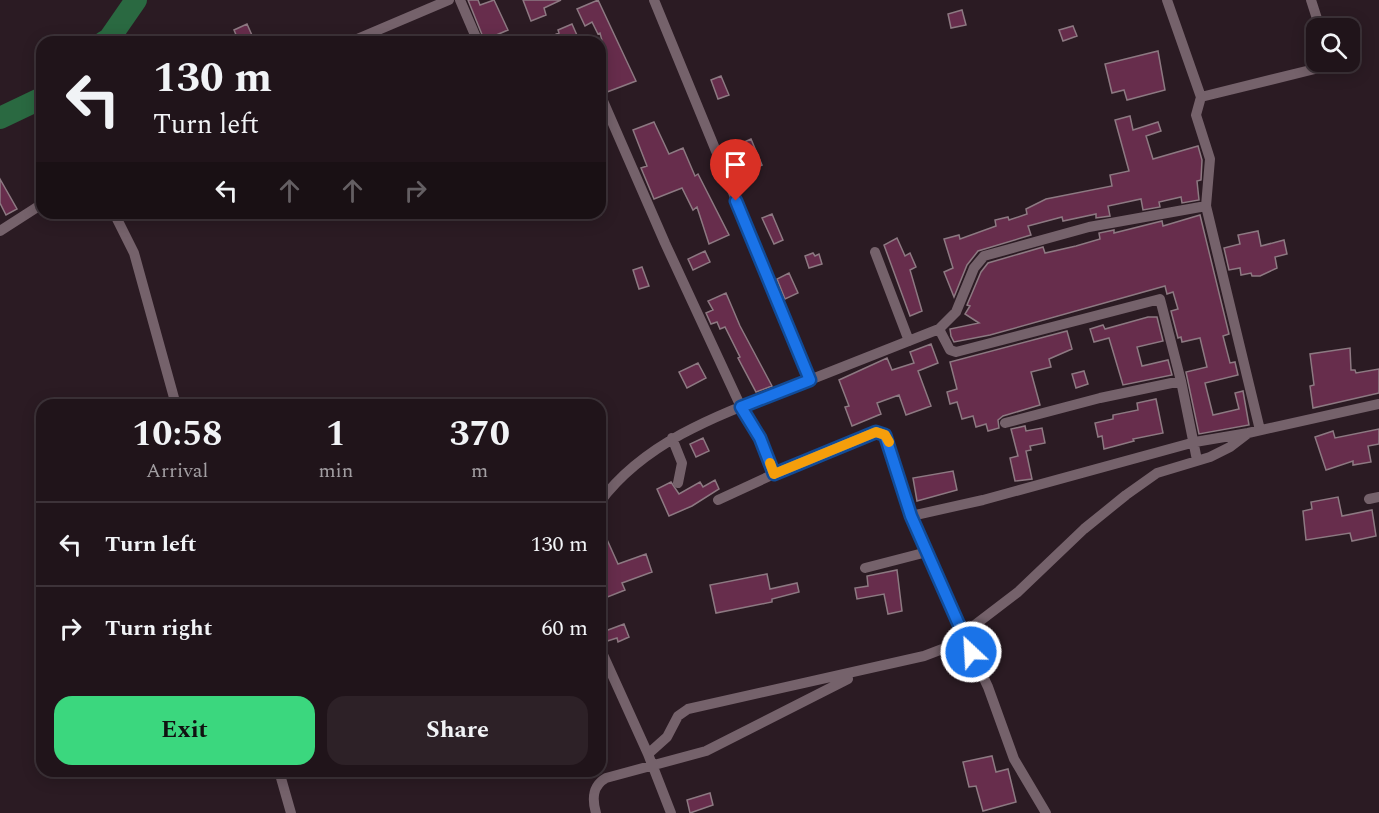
<!DOCTYPE html>
<style>
:root{--surface:#20141a;--page:#2d2127;--text:#f1f3f6;--muted:#a29ea2;--line:#3d3339;--accent:#3bd77e}
body{margin:0;font-family:Spectral,serif;background:var(--page);color:var(--text);height:100vh;display:flex;flex-direction:column;font-size:22px;white-space:nowrap}
*{box-sizing:border-box;margin:0}
p{font-size:20px;color:var(--muted)}
.icon{flex:none;width:33px;height:33px;fill:none;stroke:currentColor;stroke-width:2;stroke-linecap:round;stroke-linejoin:round}
.map{position:relative;flex:1;overflow:hidden}
.side{position:absolute;left:36px;top:399px;width:570px;height:378px;display:flex;flex-direction:column;background:var(--surface);border-radius:18px;box-shadow:0 3px 15px #0003,0 0 0 2px var(--line)}
.side>*{flex:none}
.top-card{position:absolute;left:36px;top:36px;width:570px;height:183px;border-radius:18px;box-shadow:0 3px 15px #0003,0 0 0 2px var(--line);background:#20141a;color:var(--text);overflow:hidden}
.buttons{position:absolute;left:1306px;top:18px;display:grid;gap:12px}
.buttons a{display:grid;place-items:center;width:54px;height:54px;border-radius:12px;background:var(--surface);box-shadow:0 3px 15px #0003,0 0 0 2px var(--line);font-size:30px}
.pin{position:absolute;display:grid;place-items:center;width:51px;height:51px;color:#fff;margin:-62px -26px;border-radius:50% 50% 50% 0;rotate:-45deg;box-shadow:0 0 6px #0007}
.pin .icon{rotate:45deg}
.me{position:absolute;width:66px;margin:-33px;rotate:335deg;stroke-linejoin:round;filter:drop-shadow(0 0 4px #0008)}
.turn{display:flex;align-items:center;gap:21px;height:126px;padding:0 18px;font-size:27px}
.turn .icon{width:78px;height:78px;stroke-width:2.5}
.turn b{display:block;font-size:42px;line-height:51px}
.lanes{display:flex;align-items:center;height:57px;padding:0 18px;background:#0003;justify-content:center;gap:30px;direction:ltr}
.lanes .off{opacity:.35}
.eta{display:flex;justify-content:space-evenly;align-items:center;height:102px;text-align:center}
.eta b{font-size:36px;font-weight:700;line-height:42px}
.primary-button{display:flex;gap:12px;margin-top:auto;padding:12px 18px}
.primary-button a{flex:1;height:69px;border-radius:18px;background:var(--accent);color:#111;font-size:24px;font-weight:700;line-height:69px;text-align:center}
.primary-button a+a{background:var(--page);color:var(--text)}
ul{padding:0;list-style:none}
li{display:flex;align-items:center;gap:18px;height:84px;padding:0 18px;border-top:2px solid var(--line)}
li div{flex:1}
li b{display:block;font-size:22px}
li em{font-style:normal}
.map>svg:first-child{display:block}
</style>
<div class="map">
<svg width="1379" height="813" viewBox="0 0 1379 813">
<rect width="100%" height="100%" fill="#2b1b23"/>
<g fill="none" stroke-linecap="round" stroke-linejoin="round">
<path stroke="#2a6941" stroke-width="22" d="M104 42 109 39 136 0
M0 118 42 98"/>
</g>
<path fill="#672d4c" stroke="#8d7982" stroke-width="1.5" d="M468 0H478L480 5 494 0 508 30 494 36 497 42H485Z
M523 0H561L544 8 546 15 531 21Z
M598 0 636 81 607 92 600 82V49L604 48 600 33 598 34 592 22 585 26 577 9Z
M962 10 966 25 951 28 948 14Z
M247 24 255 42H239L234 30Z
M572 24 580 42H538L559 33 558 30Z
M1073 26 1077 36 1063 41 1059 30Z
M1158 51 1165 90 1127 100 1124 90 1112 93 1105 64Z
M721 76 729 95 718 99 711 80Z
M1130 116 1133 130 1158 122 1161 131 1146 136 1153 159 1198 146 1202 160 1201 180 1197 181 1199 200 1182 203 1181 197 1159 202 1160 207 1143 210 1141 199 1108 206 1110 216 1096 218V214L1063 221 1062 217 1028 226 1031 235 978 251 967 265 954 297 944 272 953 268 944 239 959 235 960 239 996 226 995 220 1008 217 1009 220 1027 214 1026 209 1046 199 1112 186 1110 175 1129 171 1115 120Z
M654 122 669 154 683 148 695 176 698 174 729 235 709 244 697 207 693 210 682 188 654 199 641 168 647 166 633 130Z
M751 139 762 165 735 177 724 151Z
M0 179 17 209 6 215 0 203Z
M772 214 783 240 774 244 762 218Z
M1200 215 1229 334 1223 336 1230 363 1235 362 1238 375 1205 383 1213 415 1239 409 1235 393 1243 391 1249 425 1199 434 1186 372 1207 367 1200 338 1182 342 1181 337 1178 338 1171 311 1178 309 1173 292 1167 294 1165 286 990 335 954 342 951 336 950 329 979 323 965 314 970 306 967 305 981 272 988 263 1043 247 1045 253 1076 246 1100 239 1099 233 1114 230V233L1162 221 1163 226Z
M1258 231 1261 246 1284 240 1287 254 1275 257 1277 268 1260 276H1252L1251 273 1241 275 1240 268 1229 270 1224 248 1240 244 1238 235Z
M897 238 905 256 910 253 916 267 910 270 922 311 910 316 884 245Z
M705 251 710 262 693 270 688 259Z
M813 253 815 256 819 254 822 264 809 268 805 256Z
M642 267 649 286 639 289 633 270Z
M789 273 798 293 785 299 777 279Z
M726 293 740 326 772 386 756 392 738 358 740 357 725 327 720 329 717 322 711 324 706 313 713 310 708 301Z
M1148 317H1157L1163 341 1137 347 1142 366 1168 360 1172 375 1123 385 1109 338 1094 342 1090 329 1103 325 1105 329Z
M1067 331 1072 349 1049 359 1051 367 1031 372 1040 405 1003 416 998 420 999 428 988 431 986 424 976 427 973 416 962 419 957 402 950 404 947 392 957 389 950 362Z
M931 344 938 363 918 371 931 406 906 415 899 395 877 403 881 414 852 426 845 407 849 406 839 380 887 358 892 370 914 363 910 352Z
M1350 348 1351 370H1355L1356 373 1379 369V393L1313 408 1310 386 1314 385 1310 354Z
M698 363 706 378 687 388 679 372Z
M1084 371 1088 384 1076 388 1072 374Z
M1156 399 1163 433 1133 439 1134 441 1104 449 1102 436 1098 437 1095 423 1113 419V415L1138 410 1137 403Z
M1025 426 1026 431 1042 428 1045 443 1030 446 1031 450 1026 451 1032 479 1015 481 1010 458 1018 456 1011 429Z
M1379 429V444L1368 446 1371 462 1353 465V461L1326 470 1315 437 1333 431 1335 438Z
M703 438 709 451 696 457 690 444Z
M953 471 957 490 917 501 913 478Z
M715 480 719 489 692 506 669 516 657 489 671 482 679 494 700 482 703 487Z
M1338 497 1342 516 1372 510 1376 536 1352 541 1350 533 1306 540 1303 511 1312 509 1311 502Z
M600 524 618 564 646 554 652 572 622 583 625 590 600 600V578L604 577 600 567Z
M897 570 902 611 888 614 884 594 857 599 855 588 868 586 867 576Z
M767 574 770 589 797 583 799 592 772 599V602L716 613 710 585Z
M624 624 629 637 618 642 617 638 604 642 600 633Z
M992 756 996 772 1008 769 1016 802 983 811 976 786 969 787 963 762Z
M710 793 713 805 690 813 687 800Z"/>
<g fill="none" stroke-linecap="round" stroke-linejoin="round">
<path stroke="#75626b" stroke-width="10" d="M460 0 478 42
M654 0 810 380
M1167 0 1201 97 1196 115 1210 159 1206 206 1260 430
M1311 0 1320 28
M350 42 449 0
M600 94 665 243 741 407 760 438 774 474 876 432 888 439 911 516 983 500 1195 442 1248 433 1379 404
M1201 97 1331 65 1330 62
M114 213 134 253 176 405
M0 231 42 204
M875 252 909 341
M939 329 950 350 956 352 1160 299 1181 381 1197 460
M1005 423 1100 398 1181 381
M672 438 682 463 678 483
M1369 499 1379 497
M718 500 774 474
M600 502C648 437 730 411 802 383 848 365 894 347 939 329L956 312 974 268 984 256 1089 227 1206 206
M865 568 927 552
M600 648 648 754 671 813
M648 754 667 737 678 716 688 709 924 656 945 648 963 634 911 516
M279 771 291 813
M596 813C592 799 592 786 606 778L706 751 848 679
M1046 813 1014 759 988 687 963 634 1018 592 1084 529 1126 495 1157 473 1210 457 1230 447 1247 434"/>
</g>
<g fill="none" stroke-linecap="round" stroke-linejoin="round">
<g stroke="#114b97" stroke-width="15">
<path id="route" d="M736 201 810 380 741 407 760 438 774 474 876 432 885 435 911 516 971 652"/>
</g>
<use href="#route" stroke="#1a73e8" stroke-width="10"/>
<path stroke="#f59e0b" stroke-width="10" d="M770 463 774 474 876 432 885 435 889 442"/>
</g>
</svg>
<div class="buttons">
<a><svg class="icon" aria-label="search" viewBox="0 0 24 24"><circle cx="10" cy="10" r="6"/><path d="M15 15l6 6"/></svg></a>
</div>
<div class="pin" style="left:736px;top:201px;background:#d93025"><svg class="icon" aria-label="arrive" viewBox="0 0 24 24"><path d="M6 21V4h12l-3 4 3 4H6"/></svg></div>
<svg class="me" style="left:971px;top:652px" viewBox="-20 -20 40 40"><circle r="17" fill="#1a73e8" stroke="#fff" stroke-width="3"/><path d="M0-11L8 9 0 5-8 9z" fill="#fff"/></svg>
<div class="top-card">
<div class="turn"><svg class="icon" aria-label="left" viewBox="0 0 24 24"><path d="M17 20v-9H6M10 6l-5 5 5 5"/></svg><div><b>130 m</b>Turn left</div></div>
<div class="lanes"><svg class="icon" aria-label="left" viewBox="0 0 24 24"><path d="M17 20v-9H6M10 6l-5 5 5 5"/></svg><svg class="icon off" aria-label="ahead" viewBox="0 0 24 24"><path d="M12 20V5M6 11l6-6 6 6"/></svg><svg class="icon off" aria-label="ahead" viewBox="0 0 24 24"><path d="M12 20V5M6 11l6-6 6 6"/></svg><svg class="icon off" aria-label="right" viewBox="0 0 24 24"><path d="M7 20v-9h11M14 6l5 5-5 5"/></svg></div>
</div>
<section class="side">
<div class="eta">
<div><b>10:58</b><p>Arrival</p></div>
<div><b>1</b><p>min</p></div>
<div><b>370</b><p>m</p></div>
</div>
<ul>
<li><svg class="icon" aria-label="left" viewBox="0 0 24 24"><path d="M17 20v-9H6M10 6l-5 5 5 5"/></svg><div><b>Turn left</b></div><em>130 m</em></li>
<li><svg class="icon" aria-label="right" viewBox="0 0 24 24"><path d="M7 20v-9h11M14 6l5 5-5 5"/></svg><div><b>Turn right</b></div><em>60 m</em></li>
</ul>
<div class="primary-button"><a>Exit</a><a>Share</a></div>
</section>
</div>
